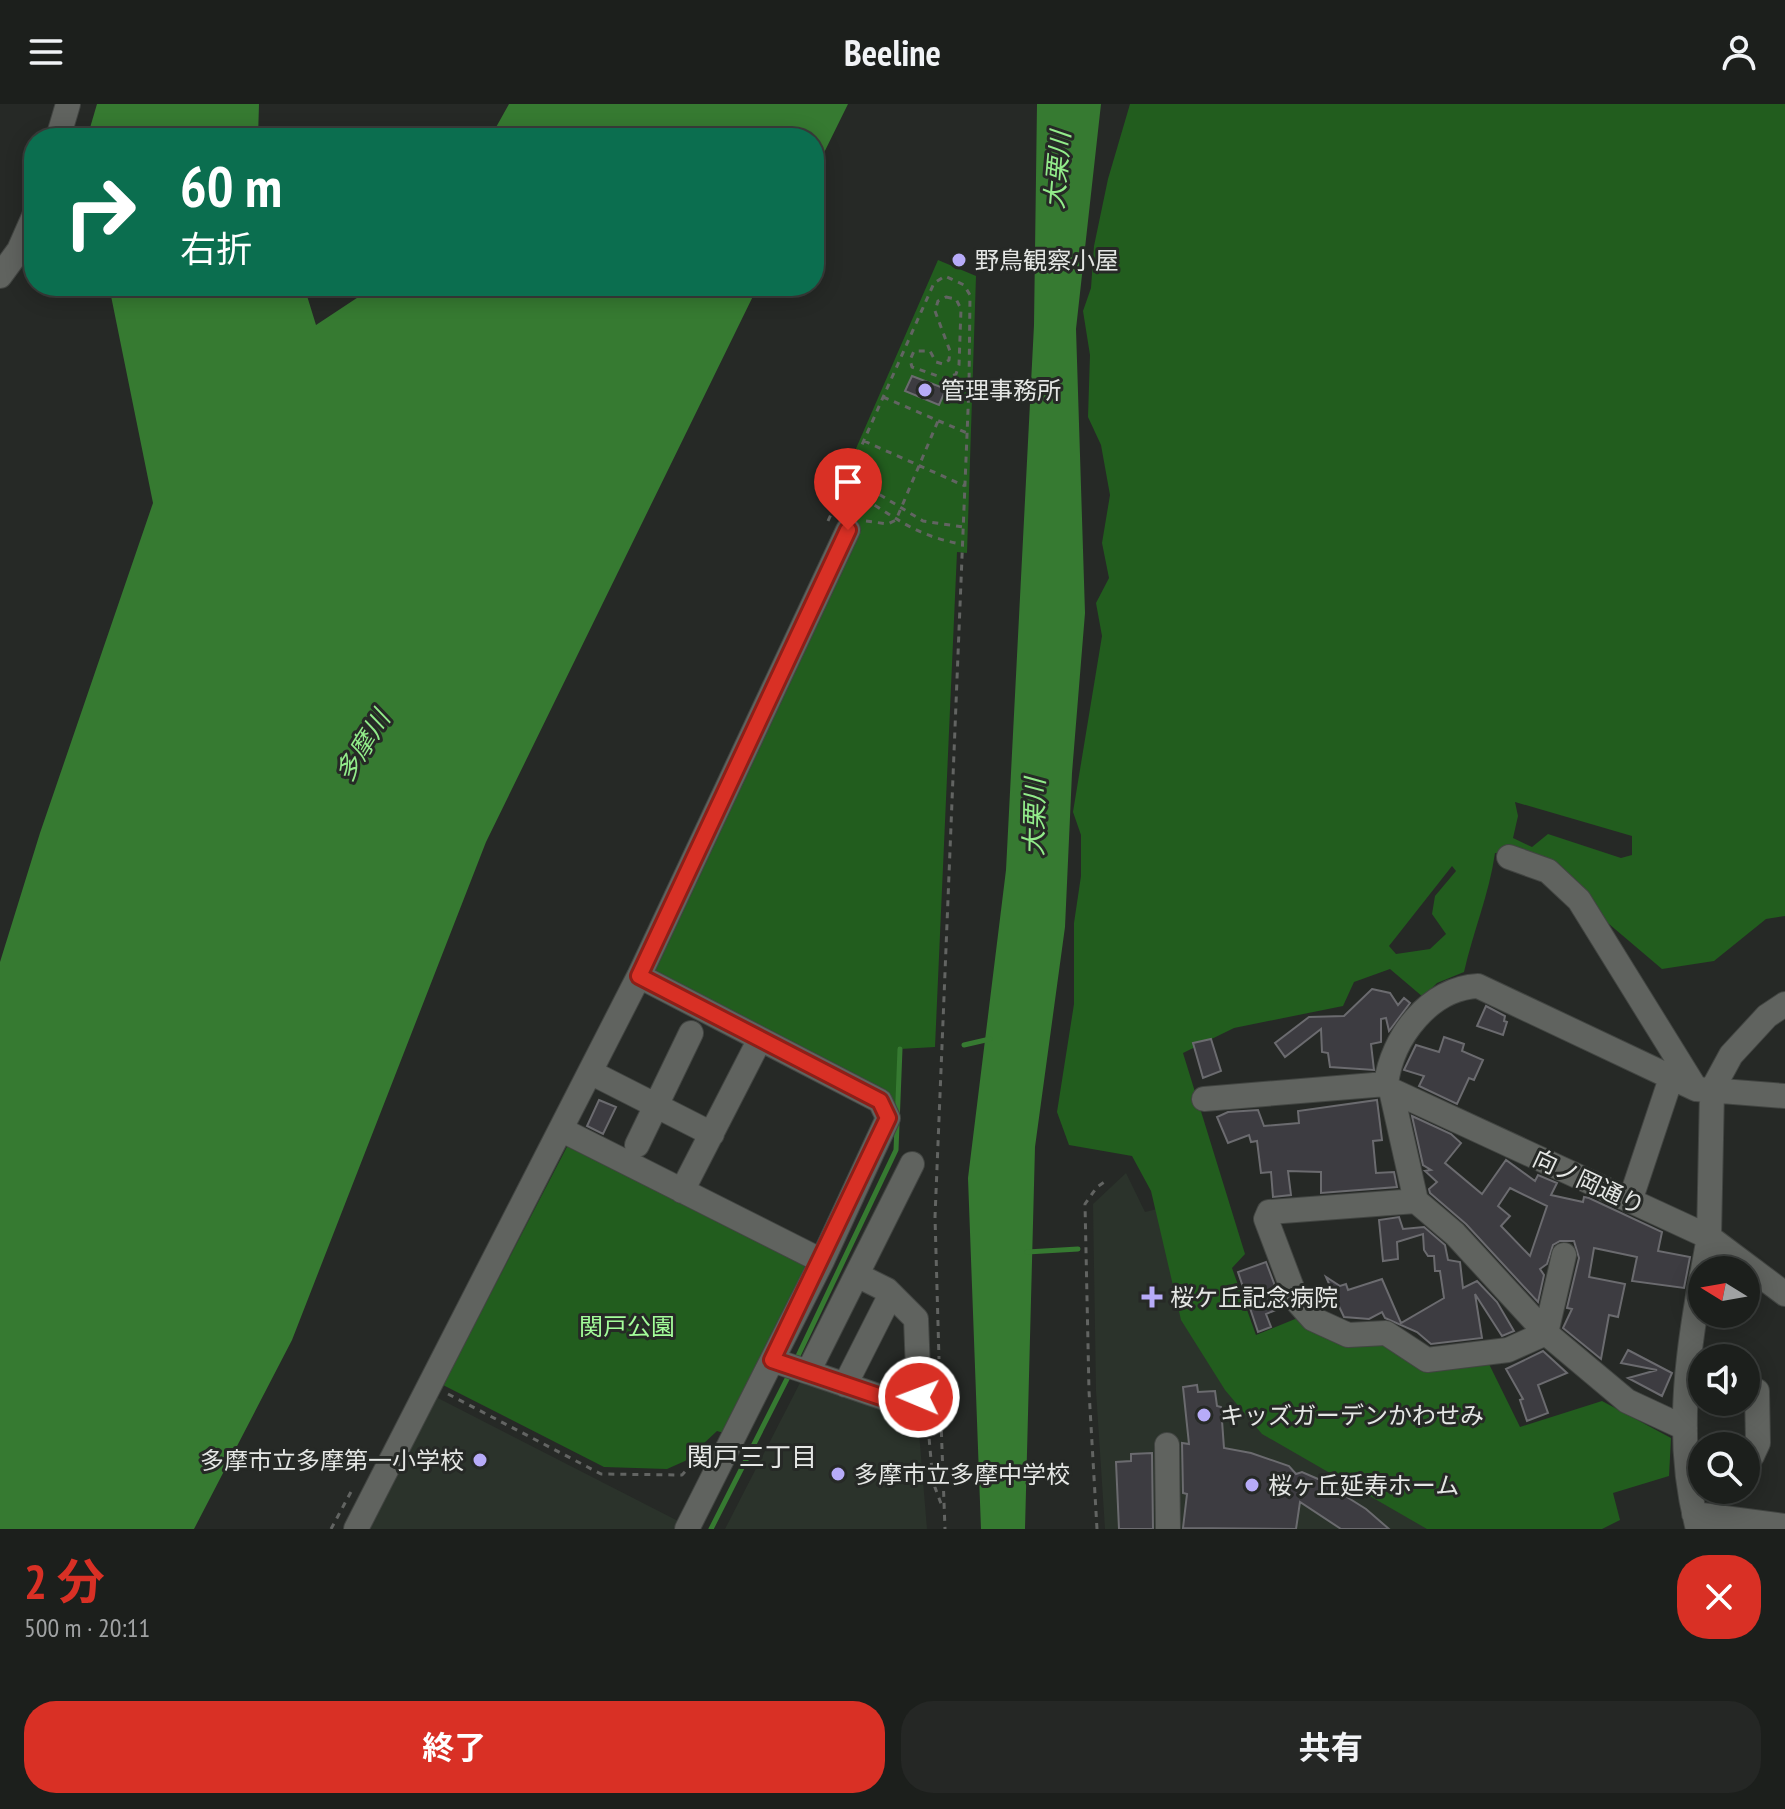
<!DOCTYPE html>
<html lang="ja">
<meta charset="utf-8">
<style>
:root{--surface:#1c1f1c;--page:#252725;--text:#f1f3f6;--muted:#a0a2a3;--line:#3a3d3b;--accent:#d93025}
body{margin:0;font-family:"PT Sans Narrow","Noto Sans JP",sans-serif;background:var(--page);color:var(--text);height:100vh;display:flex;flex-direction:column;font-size:30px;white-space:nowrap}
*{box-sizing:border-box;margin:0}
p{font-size:26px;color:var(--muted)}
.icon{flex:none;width:44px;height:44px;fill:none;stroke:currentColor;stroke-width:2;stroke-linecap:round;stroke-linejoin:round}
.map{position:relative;height:1425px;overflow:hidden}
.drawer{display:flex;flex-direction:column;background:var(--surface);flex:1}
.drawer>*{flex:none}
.banner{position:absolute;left:24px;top:24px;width:800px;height:168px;border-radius:32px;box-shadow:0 4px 20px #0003,0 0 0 2px var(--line);background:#0b6e4f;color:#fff;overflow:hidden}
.needle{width:52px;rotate:281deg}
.tools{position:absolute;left:1688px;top:1152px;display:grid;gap:16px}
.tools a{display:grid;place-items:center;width:72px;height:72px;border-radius:50%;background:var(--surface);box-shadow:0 4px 20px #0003,0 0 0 2px var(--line);font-size:40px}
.pin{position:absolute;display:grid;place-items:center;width:68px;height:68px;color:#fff;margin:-82px -34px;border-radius:50% 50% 50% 0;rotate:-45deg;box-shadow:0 0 8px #0007}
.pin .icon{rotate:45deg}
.me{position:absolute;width:88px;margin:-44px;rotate:271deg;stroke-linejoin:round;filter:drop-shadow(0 0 6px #0008)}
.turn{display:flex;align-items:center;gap:28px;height:168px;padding:0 24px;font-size:36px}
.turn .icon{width:104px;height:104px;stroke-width:2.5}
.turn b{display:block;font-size:56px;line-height:68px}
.round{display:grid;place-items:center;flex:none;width:84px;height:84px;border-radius:32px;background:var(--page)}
.overview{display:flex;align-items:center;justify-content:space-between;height:136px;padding:0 24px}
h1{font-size:48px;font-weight:700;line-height:60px;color:var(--accent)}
.primary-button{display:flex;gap:16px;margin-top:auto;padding:16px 24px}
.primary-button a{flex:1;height:92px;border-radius:32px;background:var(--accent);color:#fff;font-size:32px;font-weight:700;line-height:92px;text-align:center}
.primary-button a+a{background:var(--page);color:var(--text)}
header{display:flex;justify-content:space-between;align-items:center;height:104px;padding:0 24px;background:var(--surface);font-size:36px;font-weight:700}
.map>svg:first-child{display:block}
</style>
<header><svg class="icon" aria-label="menu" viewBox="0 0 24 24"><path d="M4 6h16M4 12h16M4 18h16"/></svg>Beeline<svg class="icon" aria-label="person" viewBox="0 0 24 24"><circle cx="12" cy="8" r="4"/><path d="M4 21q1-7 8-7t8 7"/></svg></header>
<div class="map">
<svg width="1785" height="1425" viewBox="0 0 1785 1425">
<rect width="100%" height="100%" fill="#262926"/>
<path fill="#2b332b" d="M1126 1069 1145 1108 1173 1101 1243 1278 1440 1425H1105L1096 1287 1093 1100Z
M802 1275 918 1316 927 1425H725Z
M434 1292 682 1419 678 1425H366Z"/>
<path fill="#225d1e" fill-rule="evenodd" d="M1130 0H1785V812L1766 815 1714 857 1662 865 1589 803 1508 749H1495C1489 791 1473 828 1464 868L1437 879 1423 893 1390 865 1354 878 1343 902 1234 924 1183 949 1245 1150 1232 1164 1256 1231 1300 1213 1489 1260 1520 1323 1602 1297 1671 1334 1669 1372 1613 1389 1620 1416 1602 1425H1427L1262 1330 1225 1286 1181 1216 1151 1087 1132 1052 1069 1041 1057 1008 1074 900V819L1081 772V731L1073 708 1102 532 1096 499 1109 474 1102 439 1110 391 1101 341 1088 313 1090 251 1083 207 1091 184 1094 142 1108 75ZM1515 698 1632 732V751L1621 754 1548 730 1532 743 1513 734 1518 712ZM1452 762 1456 767 1435 792 1432 810 1446 830 1430 845 1396 850 1389 842Z
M938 156 976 172 967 449 957 448 935 943 900 945 898 1014 660 874 652 864 842 423 846 408 831 402Z
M569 1039 803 1158 806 1168 727 1330 717 1327 685 1357 667 1365 604 1363 443 1281Z"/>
<path fill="#367a31" d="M97 0H259L258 34H87Z
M509 0H848L814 69V34H490Z
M1037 0H1101L1076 225 1085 509 1072 669 1065 823 1035 1043 1025 1425H981L968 1074 1006 766 1034 221Z
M109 182H304L316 221 375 182H758L486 738 292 1236 194 1425H0V858L40 729 153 399Z"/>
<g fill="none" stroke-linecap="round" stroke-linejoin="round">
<path stroke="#367a31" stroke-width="5" d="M964 941 990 935
M1027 1148 1078 1145
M796 1256 896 1046 900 945
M711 1425 790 1269"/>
</g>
<path fill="#3d3c41" stroke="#6b6b6f" stroke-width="2" fill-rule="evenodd" d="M912 272 946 285 939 301 905 287Z
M1372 885 1390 889 1398 901 1404 894 1410 899 1389 927 1386 914 1381 915V938L1371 940 1374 966 1330 963 1328 949 1322 948 1321 925 1285 953 1275 939 1309 913 1344 912Z
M1486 902 1505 912 1504 917 1507 918 1503 931 1477 922Z
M1444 933 1464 940 1462 947 1483 956 1474 976 1469 974 1457 1000 1419 982 1424 972 1404 966 1416 941 1439 948Z
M1211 935 1221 967 1203 974 1193 939Z
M599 996 616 1003 603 1030 587 1022Z
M1377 996 1382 1036 1373 1037 1376 1069 1394 1068 1397 1083 1321 1089V1068L1288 1067 1291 1091 1273 1093 1271 1068 1261 1069 1257 1037 1251 1038 1249 1031 1228 1039 1217 1013 1228 1008 1258 1006 1264 1022 1299 1019 1298 1007Z
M1412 1012 1451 1030 1461 1039 1445 1059 1482 1090 1506 1056 1535 1077 1538 1071 1557 1079 1551 1091 1583 1098 1584 1093 1589 1094 1662 1128 1658 1147 1690 1153 1684 1184 1632 1177 1637 1153 1594 1144 1589 1173 1625 1180 1618 1213 1609 1211 1601 1255 1563 1224 1572 1205 1567 1204 1579 1154 1574 1137H1560L1553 1141 1547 1160 1540 1165 1544 1171 1538 1198 1466 1120 1430 1089 1429 1085 1437 1078 1425 1067 1431 1066 1423 1061ZM1510 1084 1547 1102 1530 1152 1501 1122 1510 1112 1498 1102Z
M1399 1113 1403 1125 1424 1123 1445 1141 1448 1156 1460 1158 1463 1184 1477 1177 1497 1198 1514 1227 1502 1232 1475 1190 1482 1234 1431 1240 1417 1228 1385 1214 1382 1208 1369 1215 1344 1213 1335 1194 1328 1196 1324 1184 1330 1182 1326 1173 1340 1182 1346 1180 1348 1186 1382 1175 1401 1219 1444 1194 1440 1167H1435L1434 1152H1428L1424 1146 1423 1130 1397 1138 1398 1155 1383 1157 1379 1116Z
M1266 1158 1283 1203 1266 1210 1271 1223 1258 1228 1238 1168Z
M1628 1246 1672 1269 1662 1292 1628 1274 1657 1266 1621 1259Z
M1543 1247 1567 1269 1538 1281 1548 1309 1527 1317 1520 1296 1523 1295 1506 1265Z
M1197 1281 1198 1288 1215 1287 1217 1302 1221 1303 1224 1344 1251 1349 1289 1362 1296 1370 1302 1368 1318 1375 1366 1405 1389 1425H1341L1300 1398 1296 1425 1183 1424 1187 1390 1183 1389 1182 1339 1189 1340 1183 1283Z
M1152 1349 1153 1425H1119L1116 1358 1131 1357V1350Z"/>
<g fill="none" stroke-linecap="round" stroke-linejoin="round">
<g stroke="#424542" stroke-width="26">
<path id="minor" d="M58 34 68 0
M0 172 19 146 34 112
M1509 753 1548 767 1579 796 1696 985
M639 872 880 997 888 1014 822 1157 687 1425
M590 968 712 1030
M1386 980C1392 933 1430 884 1478 882L1696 985 1785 992
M1386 980 1391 986 1709 1133 1785 1190
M1391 986 1416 1097
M1204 995 1386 980
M562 1026 822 1157
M637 1041 691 929
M682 1087 760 935
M1630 1097 1671 974
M1564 1151 1546 1229 1508 1246 1427 1256 1386 1229 1348 1231 1313 1215 1297 1197 1266 1115 1269 1108 1416 1097 1455 1130 1546 1229 1553 1235 1627 1297 1685 1324
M1703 1166 1709 1133 1712 986 1731 951 1767 912 1785 900
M772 1256 808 1268 912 1060
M808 1268 887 1295 919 1293 916 1215 887 1186 857 1171
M845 1281 891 1190
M1167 1341 1168 1425
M1746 1351 1752 1352 1758 1339 1757 1287
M1694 1410 1785 1422
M356 1425 639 872 848 426
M1698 1425C1675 1340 1686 1255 1702 1170"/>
</g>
<path stroke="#626462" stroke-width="3" stroke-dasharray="6 6" stroke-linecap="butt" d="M946 193 956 195 961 205 959 261 956 270 946 275 912 263 910 256 914 247H930L936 258 943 260 949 256 950 247 935 207 938 197Z
M883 293 967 329
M864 337 965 382
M849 372 923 417 963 423
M843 384C890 406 906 430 961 440
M853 407 859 392
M828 417 934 179 945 172 964 181 970 191 969 282 935 1113 939 1255
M866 417 888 420 896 416 938 317
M448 1290 601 1370 682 1371 703 1348
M940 1291 945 1425
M927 1311 933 1378 943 1405
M331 1425 352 1386
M1097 1425 1089 1287 1085 1100 1097 1083 1106 1077"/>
<use href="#minor" stroke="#60635f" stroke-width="24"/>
</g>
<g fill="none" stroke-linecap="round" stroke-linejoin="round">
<g stroke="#8d1f18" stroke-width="20">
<path id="route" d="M848 426 639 872 880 997 888 1014 772 1256 887 1295 919 1293"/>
</g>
<use href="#route" stroke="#d93025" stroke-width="14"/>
</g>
<g fill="#b7abf8" stroke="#262926" stroke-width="3">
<circle cx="959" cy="156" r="8"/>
<circle cx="925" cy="286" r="8"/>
<path d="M1148 1181h8v8h8v8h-8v8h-8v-8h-8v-8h8z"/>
<circle cx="1204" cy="1311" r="8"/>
<circle cx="480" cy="1356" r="8"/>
<circle cx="838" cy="1370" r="8"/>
<circle cx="1252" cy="1381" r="8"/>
</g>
<g text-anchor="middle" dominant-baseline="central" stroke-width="6" stroke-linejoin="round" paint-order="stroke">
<g font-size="24" fill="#e4e6e4" stroke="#262926" text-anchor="start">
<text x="975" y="156">野鳥観察小屋</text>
<text x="941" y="286">管理事務所</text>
<text x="1170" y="1193">桜ケ丘記念病院</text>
<text x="1220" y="1311">キッズガーデンかわせみ</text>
<text x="464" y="1356" text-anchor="end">多摩市立多摩第一小学校</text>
<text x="854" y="1370">多摩市立多摩中学校</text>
<text x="1268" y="1381">桜ヶ丘延寿ホーム</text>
</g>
<g font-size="24" fill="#e4e6e4" stroke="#262926">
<text transform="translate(1589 1078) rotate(25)">向ノ岡通り</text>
</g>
<g font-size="24" fill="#a3fd9a" stroke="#262926">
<text x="627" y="1222">関戸公園</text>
</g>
<g font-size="26" font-style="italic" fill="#92ec8a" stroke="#262926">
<text transform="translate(1057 66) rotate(-85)">大栗川</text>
<text transform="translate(362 642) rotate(-58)">多摩川</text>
<text transform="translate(1034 713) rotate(-89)">大栗川</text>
</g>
<g font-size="26" fill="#e4e6e4" stroke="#262926">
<text x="752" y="1352">関戸三丁目</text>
</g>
</g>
</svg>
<div class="tools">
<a><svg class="needle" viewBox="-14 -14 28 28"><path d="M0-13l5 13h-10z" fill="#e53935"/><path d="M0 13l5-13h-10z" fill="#a0a2a3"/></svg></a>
<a><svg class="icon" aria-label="sound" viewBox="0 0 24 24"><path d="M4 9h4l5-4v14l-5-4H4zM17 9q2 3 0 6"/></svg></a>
<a><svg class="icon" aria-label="search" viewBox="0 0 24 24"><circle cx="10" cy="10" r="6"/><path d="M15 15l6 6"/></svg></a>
</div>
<div class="pin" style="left:848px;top:426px;background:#d93025"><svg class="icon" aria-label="arrive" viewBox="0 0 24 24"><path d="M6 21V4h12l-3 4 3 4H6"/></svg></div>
<svg class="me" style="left:919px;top:1293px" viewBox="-20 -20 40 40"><circle r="17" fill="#d93025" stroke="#fff" stroke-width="3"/><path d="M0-11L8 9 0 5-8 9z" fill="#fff"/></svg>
<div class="banner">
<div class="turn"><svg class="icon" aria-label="right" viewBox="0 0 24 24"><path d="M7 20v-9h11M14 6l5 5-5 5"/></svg><div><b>60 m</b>右折</div></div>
</div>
</div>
<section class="drawer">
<div class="overview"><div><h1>2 分</h1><p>500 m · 20:11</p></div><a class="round" style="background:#d93025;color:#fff"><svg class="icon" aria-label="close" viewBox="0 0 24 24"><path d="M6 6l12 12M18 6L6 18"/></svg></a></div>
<div class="primary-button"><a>終了</a><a>共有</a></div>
</section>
